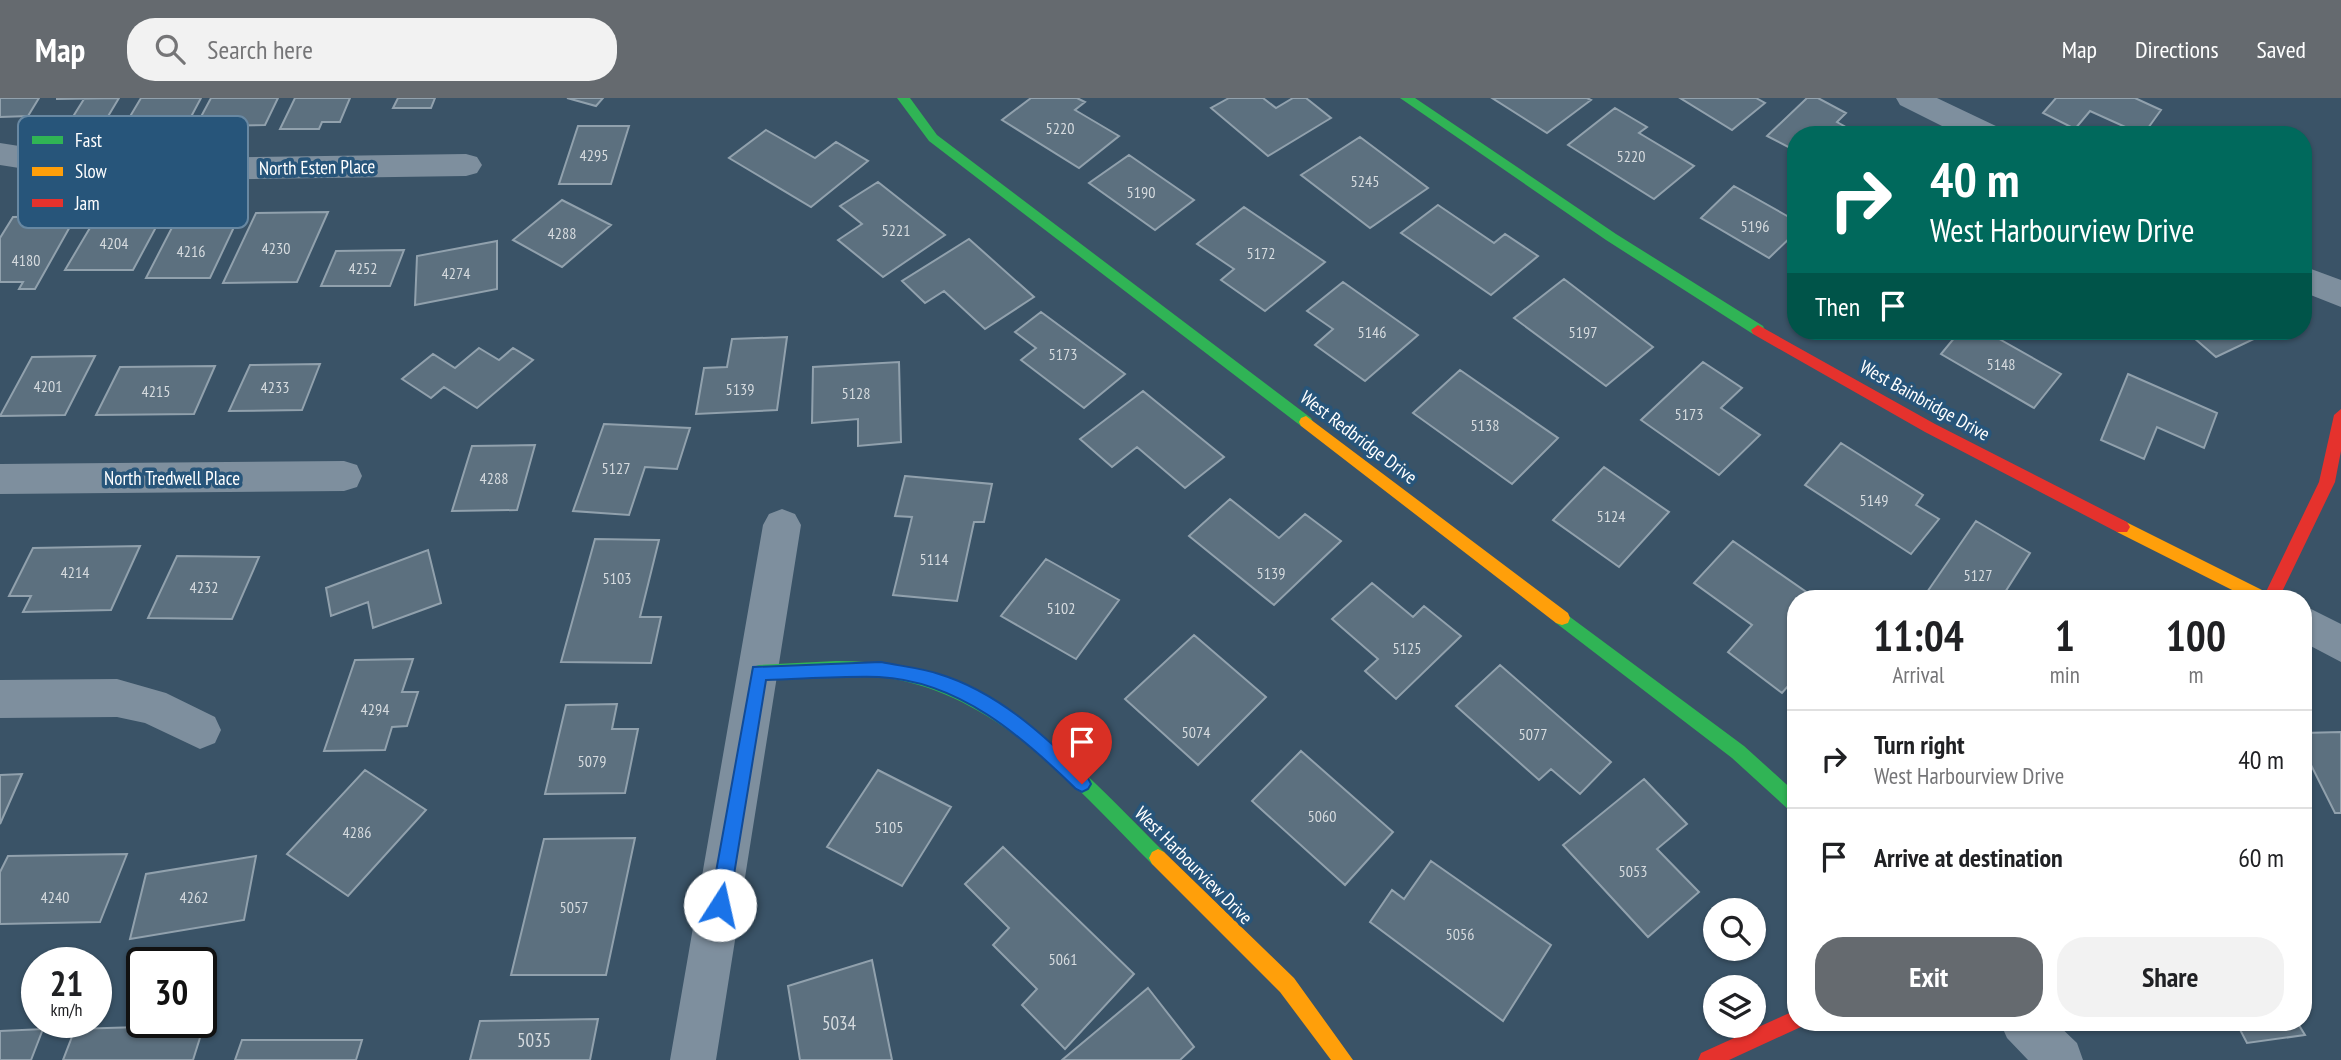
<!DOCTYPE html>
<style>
:root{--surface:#fff;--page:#f2f2f2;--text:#202124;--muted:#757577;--line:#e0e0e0;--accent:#656a6f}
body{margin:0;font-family:"PT Sans Narrow",sans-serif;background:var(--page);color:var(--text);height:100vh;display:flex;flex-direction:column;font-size:26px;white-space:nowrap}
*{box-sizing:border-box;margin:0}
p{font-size:23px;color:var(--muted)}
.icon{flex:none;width:38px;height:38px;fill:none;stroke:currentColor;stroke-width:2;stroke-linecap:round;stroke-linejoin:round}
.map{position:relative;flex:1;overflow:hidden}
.sheet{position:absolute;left:1787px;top:492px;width:525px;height:441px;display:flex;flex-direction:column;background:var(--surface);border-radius:28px;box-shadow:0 2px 5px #0004}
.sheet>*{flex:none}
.hud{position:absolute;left:1787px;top:28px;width:525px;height:214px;border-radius:28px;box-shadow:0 2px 5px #0004;background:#00695c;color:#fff;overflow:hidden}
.controls{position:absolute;left:1703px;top:800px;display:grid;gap:14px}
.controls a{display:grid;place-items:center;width:63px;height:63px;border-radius:50%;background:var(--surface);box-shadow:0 2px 5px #0004;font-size:35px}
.speed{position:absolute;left:21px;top:849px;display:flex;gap:14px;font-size:35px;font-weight:700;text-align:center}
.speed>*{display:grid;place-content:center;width:91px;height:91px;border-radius:50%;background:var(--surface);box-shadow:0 2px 5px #0004;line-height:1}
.speed small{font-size:18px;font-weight:400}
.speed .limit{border:4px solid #111;border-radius:10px;background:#fff;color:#111}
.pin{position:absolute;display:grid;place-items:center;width:60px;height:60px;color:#fff;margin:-72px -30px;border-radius:50% 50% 50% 0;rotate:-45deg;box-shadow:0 0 7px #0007}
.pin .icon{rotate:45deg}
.me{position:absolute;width:77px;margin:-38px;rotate:10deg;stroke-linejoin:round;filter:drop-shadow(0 0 5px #0008)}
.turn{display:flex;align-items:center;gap:24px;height:147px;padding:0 28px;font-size:32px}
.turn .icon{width:91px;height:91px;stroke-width:2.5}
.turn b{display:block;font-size:49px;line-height:60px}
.then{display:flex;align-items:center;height:66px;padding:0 28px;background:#0003;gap:14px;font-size:26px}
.eta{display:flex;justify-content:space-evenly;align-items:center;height:119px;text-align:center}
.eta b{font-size:42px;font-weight:800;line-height:49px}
.primary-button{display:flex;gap:14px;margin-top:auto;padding:14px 28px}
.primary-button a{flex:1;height:80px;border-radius:28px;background:var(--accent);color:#fff;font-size:28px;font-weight:800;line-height:80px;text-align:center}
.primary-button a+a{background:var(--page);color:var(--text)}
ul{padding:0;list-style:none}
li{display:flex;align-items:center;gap:21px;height:98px;padding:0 28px;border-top:2px solid var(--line)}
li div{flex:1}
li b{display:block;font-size:26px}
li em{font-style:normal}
header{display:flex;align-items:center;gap:42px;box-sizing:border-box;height:98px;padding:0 35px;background:var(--accent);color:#fff}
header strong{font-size:33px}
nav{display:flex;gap:38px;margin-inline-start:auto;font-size:24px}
.search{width:490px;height:63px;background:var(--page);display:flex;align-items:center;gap:18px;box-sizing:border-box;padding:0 24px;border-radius:28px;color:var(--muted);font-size:26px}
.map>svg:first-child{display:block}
</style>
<header>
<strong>Map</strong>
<div class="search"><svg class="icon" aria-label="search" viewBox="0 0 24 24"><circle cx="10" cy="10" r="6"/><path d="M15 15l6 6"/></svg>Search here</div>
<nav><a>Map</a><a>Directions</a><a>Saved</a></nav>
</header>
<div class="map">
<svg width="2341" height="962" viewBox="0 0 2341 962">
<rect width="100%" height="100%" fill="#3a5367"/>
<path fill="#5c707f" stroke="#91a1ad" stroke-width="2" d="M0 0H39L28 18 0 19Z
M119 0 104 25H69L84 1H56Z
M141 0H201L184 32H122Z
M211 0H278L265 27 196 28Z
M295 0H350L340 24H322L319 31H280Z
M398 0H435L431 10H393Z
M567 0H603L596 8Z
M1031 0H1077L1085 4 1075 12 1119 38 1079 70 1002 22Z
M1229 0H1263L1276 10 1293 0H1306L1331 20 1268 58 1211 10Z
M1492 0H1587L1591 2 1547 35Z
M1680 0H1756L1765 5 1732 32Z
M1807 0H1818L1846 15 1837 24 1860 37H1796V53L1767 38Z
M2056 0H2135L2161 12 2143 37 2090 13 2075 31 2043 15Z
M1615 10 1647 29 1639 35 1694 68 1654 101 1568 47Z
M578 28H629L611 86H559Z
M766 32 815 60 836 44 868 63 811 109 729 60Z
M1360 39 1428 90 1370 130 1301 77Z
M1129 57 1194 102 1155 132 1089 85Z
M878 84 945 137 883 179 838 142 862 126 840 108Z
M1734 88 1796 123V134L1769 160 1701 120Z
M562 102 611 127 562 169 513 142Z
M1438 107 1494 145 1505 136 1538 158 1491 197 1401 135Z
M1244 109 1325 164 1265 213 1221 182 1234 171 1197 146Z
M180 114H220L214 127H235L210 180H146Z
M328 114 297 184 223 185 256 115Z
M76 118 35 191H19L23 184H0V140L13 119Z
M97 118H162L133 172H65Z
M969 141 1034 199 985 231 944 193 925 205 902 183Z
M497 143V191L415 207 417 158Z
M404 152 390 188H321L336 153Z
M1564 181 1653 249 1606 288 1514 220Z
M1343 184 1418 237 1365 283 1315 247 1333 231 1307 213Z
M1041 214 1125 276 1084 310 1021 262 1036 250 1015 234Z
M1960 233H1985L2061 276 2034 310 1941 256Z
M2186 233H2251L2258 239 2216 259Z
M787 239 777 312 696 316 704 270 727 269 732 241Z
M479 250 499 262 513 250 533 262 477 310 444 289 431 300 402 281 433 256 455 270Z
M95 258 65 317 0 318 32 259Z
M899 264 901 344 858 348V321L812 325 813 269Z
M1703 264 1742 290 1721 310 1760 337 1719 377 1641 322Z
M320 266 302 312 229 313 250 267Z
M215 268 194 316 96 317 120 269Z
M1460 272 1558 340 1512 386 1413 315Z
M2128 276 2217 315 2204 350 2157 329 2144 361 2101 342Z
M1143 293 1224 359 1185 390 1137 349 1112 369 1080 341Z
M604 326 690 330 677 371 645 369 629 417 573 413Z
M1841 345 1923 397 1916 407 1939 421 1911 456 1805 387Z
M535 347 517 412 452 413 472 348Z
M1604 369 1669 414 1619 469 1553 422Z
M905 378 992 386 984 424H974L957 503 893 497 912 419 895 418Z
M1230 401 1279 440 1305 416 1341 443 1274 507 1189 438Z
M1976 423 2030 455 2002 499 2005 500H1923Z
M595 441 659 442 640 519H661L651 565 561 564Z
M1733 443 1815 500H1796V579L1782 595 1728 554 1752 527 1694 485Z
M140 448 111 512 23 514 31 498H9L33 450Z
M428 452 441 505 373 530 368 504 331 518 326 490Z
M177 458 259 459 232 521 148 520Z
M1046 461 1119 502 1076 561 1001 518Z
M1372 485 1413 519 1424 508 1461 538 1396 601 1365 573 1378 561 1332 521Z
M1194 537 1266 599 1198 667 1125 601Z
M413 561 402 594H418L407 628 392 629 385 652 324 653 355 562Z
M1500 567 1611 664 1580 696 1551 671 1539 682 1456 608Z
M617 606 612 631H638L625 695 545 696 566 607Z
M2341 634V715H2335L2303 651V635Z
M1301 653 1393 734 1345 787 1252 703Z
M365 672 426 712 348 798 287 756Z
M878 672 951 709 902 788 827 749Z
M22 676 0 726V677Z
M1644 681 1687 726 1657 751 1699 794 1648 839 1563 747Z
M635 740 606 877H511L544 741Z
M1003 749 1134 876 1065 951 1022 907 1037 891 993 847 1009 830 965 786Z
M127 756 100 824 0 826V774L8 758Z
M256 758 244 822 130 841 146 776Z
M1431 763 1551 847 1503 923 1370 824 1392 792 1404 801Z
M872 862 892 962H800L788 888Z
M1148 890 1194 949 1180 962H1062Z
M598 921 590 962H470L480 923Z
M2140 924H2203L2144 932Z
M2236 924H2297L2305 937 2247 945Z
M204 927 193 962H63L75 931Z
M43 931 31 962H0V933Z
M242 942H362L356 962H235Z"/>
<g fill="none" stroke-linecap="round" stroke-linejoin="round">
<path fill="#7e8f9e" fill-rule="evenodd" d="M1896 0H1937L1998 29 2002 37H1960L1900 7Z
M0 45 102 61 466 56 477 59 482 67 477 75 466 78 102 83 0 67Z
M2303 168 2341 182V209L2303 194Z
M344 363 357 367 362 378 357 389 344 393 0 396V366Z
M782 411 795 416 801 427 716 962H670L763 427 769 416Z
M2303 507 2341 526V564L2303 544Z
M117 581 166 595 215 619 221 632 215 645 200 651 145 625 117 619 0 620V582Z
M2000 924H2055L2077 945 2083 962H2028L2007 940Z"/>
<path fill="#30b455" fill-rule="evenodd" d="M897 0H910L937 37 1311 320 1313 324 1311 328H1301L929 43Z
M1400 0H1415L1616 136 1763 228 1765 232 1763 236H1753L1606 142Z
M1562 513 1744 648 1796 695V715L1790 713 1732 660 1556 525 1554 520 1556 515Z
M836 563C986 562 1066 656 1164 754L1167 760 1164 766 1158 769 1152 766C1075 689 996 594 881 579 841 574 799 580 759 581L753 579 751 574 753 569 759 567Z"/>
<path fill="#ff9f0a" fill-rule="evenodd" d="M1306 318 1568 515 1570 520 1568 525 1562 527 1556 525 1301 328 1299 324 1301 320Z
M2122 422 2268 495 2270 500H2248L2117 434 2114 429 2117 424Z
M1158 751 1164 754 1294 880 1353 962H1331L1280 894 1152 766 1149 760 1152 754Z"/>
<path fill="#e5322d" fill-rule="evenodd" d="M1758 227 1935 326 2127 424 2130 429 2127 434H2117L1925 334 1753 236 1751 232Z
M2341 311V353L2335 384 2279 500H2263L2319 384 2334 317Z
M1796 912V924H1804L1803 928 1729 962H1698L1701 955Z"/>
</g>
<path fill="#1a73e8" stroke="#114b97" stroke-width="2" d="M881 564C900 568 921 570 939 576 998 594 1045 638 1088 680L1091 686 1088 691 1082 694 1076 691C1022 638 959 583 879 579 842 578 803 581 766 582L729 807 726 813 720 816 713 813 710 807 753 569Z"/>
<g text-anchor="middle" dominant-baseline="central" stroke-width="7" stroke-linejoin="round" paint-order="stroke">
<g font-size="16" fill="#d6dbdf">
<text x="1060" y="30">5220</text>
<text x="594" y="57">4295</text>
<text x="1631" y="58">5220</text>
<text x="1365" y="83">5245</text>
<text x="1141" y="94">5190</text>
<text x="1755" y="128">5196</text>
<text x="896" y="132">5221</text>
<text x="562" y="135">4288</text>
<text x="114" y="145">4204</text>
<text x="276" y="150">4230</text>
<text x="191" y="153">4216</text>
<text x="1261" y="155">5172</text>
<text x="26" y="162">4180</text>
<text x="363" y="170">4252</text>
<text x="456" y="175">4274</text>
<text x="1372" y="234">5146</text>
<text x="1583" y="234">5197</text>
<text x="1063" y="256">5173</text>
<text x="2001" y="266">5148</text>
<text x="48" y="288">4201</text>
<text x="275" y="289">4233</text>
<text x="740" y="291">5139</text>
<text x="156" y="293">4215</text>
<text x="856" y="295">5128</text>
<text x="1689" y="316">5173</text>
<text x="1485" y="327">5138</text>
<text x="616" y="370">5127</text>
<text x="494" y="380">4288</text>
<text x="1874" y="402">5149</text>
<text x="1611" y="418">5124</text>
<text x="934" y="461">5114</text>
<text x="75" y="474">4214</text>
<text x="1271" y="475">5139</text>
<text x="1978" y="477">5127</text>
<text x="617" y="480">5103</text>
<text x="204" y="489">4232</text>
<text x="1061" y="510">5102</text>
<text x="1407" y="550">5125</text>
<text x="375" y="611">4294</text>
<text x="1196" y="634">5074</text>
<text x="1533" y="636">5077</text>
<text x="592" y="663">5079</text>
<text x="1322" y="718">5060</text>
<text x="889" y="729">5105</text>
<text x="357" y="734">4286</text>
<text x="1633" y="773">5053</text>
<text x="55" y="799">4240</text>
<text x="194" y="799">4262</text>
<text x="574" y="809">5057</text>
<text x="1460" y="836">5056</text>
<text x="1063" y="861">5061</text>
</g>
<g font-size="19" fill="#fff" stroke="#27557a">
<text transform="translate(317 69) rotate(-1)">North Esten Place</text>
<text transform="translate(1925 302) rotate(29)">West Bainbridge Drive</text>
<text transform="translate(1359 339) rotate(37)">West Redbridge Drive</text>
<text x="172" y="380">North Tredwell Place</text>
<text transform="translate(1194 767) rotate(45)">West Harbourview Drive</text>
</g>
<g font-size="19" fill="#d6dbdf">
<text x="839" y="925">5034</text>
<text x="534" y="942">5035</text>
</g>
</g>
<rect x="18" y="18" width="230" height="112" rx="10" fill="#27557a" stroke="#6888a2" stroke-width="2"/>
<rect x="32" y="38" width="31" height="8" fill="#30b455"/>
<rect x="32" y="69" width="31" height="9" fill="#ff9f0a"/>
<rect x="32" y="101" width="31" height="8" fill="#e5322d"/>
<g font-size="19" fill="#fff">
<text x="75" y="49">Fast</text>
<text x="75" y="80">Slow</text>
<text x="75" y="112">Jam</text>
</g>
</svg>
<div class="controls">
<a><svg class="icon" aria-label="search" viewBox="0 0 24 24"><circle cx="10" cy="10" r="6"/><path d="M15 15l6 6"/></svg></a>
<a><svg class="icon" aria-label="layers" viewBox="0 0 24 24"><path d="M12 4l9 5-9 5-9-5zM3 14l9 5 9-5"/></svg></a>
</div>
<div class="speed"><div>21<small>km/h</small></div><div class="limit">30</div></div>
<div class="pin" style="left:1082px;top:686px;background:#d93025"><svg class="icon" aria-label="arrive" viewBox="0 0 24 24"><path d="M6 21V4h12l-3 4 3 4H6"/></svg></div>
<svg class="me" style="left:720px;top:807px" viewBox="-20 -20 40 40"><circle r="19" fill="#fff"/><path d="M0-13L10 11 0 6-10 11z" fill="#1a73e8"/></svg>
<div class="hud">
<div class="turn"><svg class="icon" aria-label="right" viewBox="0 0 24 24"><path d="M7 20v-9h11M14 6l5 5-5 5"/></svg><div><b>40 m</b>West Harbourview Drive</div></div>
<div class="then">Then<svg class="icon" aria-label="arrive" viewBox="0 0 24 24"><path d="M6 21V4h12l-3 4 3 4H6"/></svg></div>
</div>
<section class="sheet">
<div class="eta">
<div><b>11:04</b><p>Arrival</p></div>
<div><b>1</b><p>min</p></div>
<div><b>100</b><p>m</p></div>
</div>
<ul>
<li><svg class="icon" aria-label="right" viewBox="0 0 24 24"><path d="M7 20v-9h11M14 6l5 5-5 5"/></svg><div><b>Turn right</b><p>West Harbourview Drive</p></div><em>40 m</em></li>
<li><svg class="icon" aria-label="arrive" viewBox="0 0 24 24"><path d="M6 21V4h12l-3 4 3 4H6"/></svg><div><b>Arrive at destination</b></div><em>60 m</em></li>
</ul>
<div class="primary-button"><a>Exit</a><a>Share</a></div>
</section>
</div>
